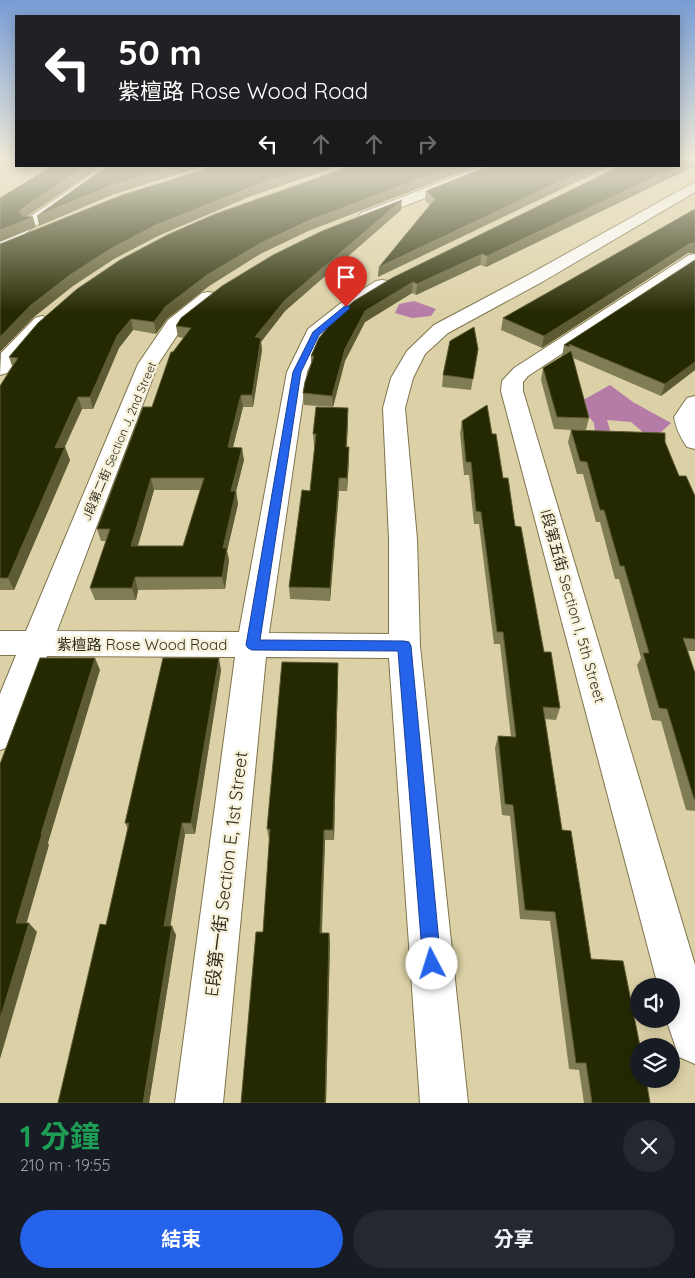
<!DOCTYPE html>
<html lang="zh-TW">
<meta charset="utf-8">
<style>
:root{--surface:#171b24;--page:#242831;--text:#f1f3f6;--muted:#9ea1a6;--accent:#2563eb}
body{margin:0;font-family:Quicksand,"Noto Sans TC",sans-serif;background:var(--page);color:var(--text);height:100vh;display:flex;flex-direction:column;font-size:19px;white-space:nowrap}
*{box-sizing:border-box;margin:0}
p{font-size:16px;color:var(--muted)}
.icon{flex:none;width:28px;height:28px;fill:none;stroke:currentColor;stroke-width:2;stroke-linecap:round;stroke-linejoin:round}
.map{position:relative;height:1103px;overflow:hidden}
.side{display:flex;flex-direction:column;background:var(--surface);flex:1}
.side>*{flex:none}
.banner{position:absolute;left:15px;top:15px;width:665px;height:152px;border-radius:0px;box-shadow:0 2px 12px #0003;background:#202124;color:#fff;overflow:hidden}
.tools{position:absolute;left:630px;top:978px;display:grid;gap:10px}
.tools a{display:grid;place-items:center;width:50px;height:50px;border-radius:50%;background:var(--surface);box-shadow:0 2px 12px #0003;font-size:25px}
.pin{position:absolute;display:grid;place-items:center;width:42px;height:42px;color:#fff;margin:-51px -21px;border-radius:50% 50% 50% 0;rotate:-45deg;box-shadow:0 0 5px #0007}
.pin .icon{rotate:45deg}
.me{position:absolute;width:55px;margin:-28px;rotate:355deg;stroke-linejoin:round;filter:drop-shadow(0 0 4px #0008)}
.turn{display:flex;align-items:center;gap:18px;height:105px;padding:0 20px;font-size:22px}
.turn .icon{width:65px;height:65px;stroke-width:2.5}
.turn b{display:block;font-size:35px;line-height:42px}
.lanes{display:flex;align-items:center;height:48px;padding:0 20px;background:#0003;justify-content:center;gap:25px;direction:ltr}
.lanes .off{opacity:.35}
.round{display:grid;place-items:center;flex:none;width:52px;height:52px;border-radius:26px;background:var(--page)}
.headline{display:flex;align-items:center;justify-content:space-between;height:85px;padding:0 20px}
h1{font-size:30px;font-weight:700;line-height:38px;color:#1e9e55}
.action{display:flex;gap:10px;margin-top:auto;padding:10px 20px}
.action a{flex:1;height:58px;border-radius:30px;background:var(--accent);color:#fff;font-size:20px;font-weight:700;line-height:58px;text-align:center}
.action a+a{background:var(--page);color:var(--text)}
.map>svg:first-child{display:block}
</style>
<div class="map">
<svg width="695" height="1103" viewBox="0 0 695 1103">
<rect width="100%" height="100%" fill="#dcd1a6"/>
<path fill="#b47ca7" d="M414 301 436 309 431 316 412 318 395 313 399 304Z
M610 385 633 402 671 423 657 436 645 434 631 422 607 420 612 437 596 442 594 423 578 403Z"/>
<g fill="none" stroke-linecap="round" stroke-linejoin="round">
<g stroke="#7f744c" stroke-width="2">
<path id="minor" d="M105 166H120L6 247 0 249V237Z
M482 166H500L499 169 371 219H361L359 216 361 213Z
M695 182V192L542 282 448 333 425 354 413 378 405 408 417 539 420 646 468 1103H420L389 658 266 657 223 1103H175L235 657 47 656 12 746 0 750V694L16 655H0V631H26L138 364 168 320 202 293 208 292 214 293 217 297 214 301 182 328 158 364 57 631 239 632 287 372 308 329 341 303 376 281 382 280 388 281 391 285 388 289 353 311 323 336 307 372 269 633 389 634V539L383 408 391 378 407 351 434 325 530 274Z
M695 254V266L528 376 523 382V391L695 965V1064L679 1057 666 1019H671V986H658L501 391 502 381 514 368 689 255Z
M42 316 49 318 51 322 49 326 16 361 7 373 0 375 1 353 35 318Z
M695 396V449L687 447C680 437 676 428 674 417L687 398Z"/>
</g>
<use href="#minor" fill="#fff" fill-rule="evenodd"/>
</g>
<path fill="#807d54" fill-rule="evenodd" d="M351 166H476L308 231 260 254 209 286 167 319 156 334 133 330 119 348 93 409H82L64 447H65L70 460 14 590H0V386L12 366 9 357Z
M489 166 378 277 379 267 430 205 425 200 426 191Z
M620 166H695L486 267 480 265 416 295 412 293 365 322 345 361 333 407 304 405 303 393 311 366V356L339 314Z
M401 210 285 311 261 342 262 350 253 407H243L233 447 244 460 236 491 238 504 227 551 229 560 225 589 138 590 136 600H95L90 588 106 541H101L97 529 152 407 173 352 184 338 178 337 176 326ZM154 490H200L183 546H138Z
M688 253 542 348 501 330 503 318Z
M695 260V370L661 396 573 358 589 418 586 430 665 442 679 476 695 496V651H688L695 673V811L686 810 661 721 652 720 637 665 641 658 619 579H615L600 522H596L583 474H577L568 442 571 430 554 429 541 380 543 368 562 356 564 345Z
M478 349 471 390 442 387 443 375Z
M348 420 347 447H349V459L347 491H339L330 601 290 599 289 587 310 491 315 447 314 446 313 434Z
M462 421 492 434 515 526 544 652 560 708 556 720 545 719 562 830 591 959 650 1103H584L579 1070 569 1069 550 921 520 919 510 816 502 815 495 748 498 736 511 737 500 644H494L479 524H474L469 475H464L460 433Z
M221 670 195 834H185L170 926 176 935 149 1103H58L106 925 128 829 125 823Z
M338 675 334 840H325L322 933H329L330 942 326 1103H241L263 932 270 840H269L267 829Z"/>
<path fill="#5c5b33" d="M695 158V166L486 267 487 256Z
M86 166H102L26 217H33L36 227 0 242V230L23 208Z
M174 166H204L112 195 39 226 37 216 110 186Z
M311 166H338L249 197 158 236 114 259 73 286 34 317 0 352V337L30 306 70 275 112 248 156 225 249 188Z
M453 166H476L308 231 260 254 209 286 167 319 156 334 154 322 165 307 207 275 259 244 308 221Z
M593 166H610L378 277 379 267Z
M402 200 401 210 285 311 261 342 262 350 253 407 252 395 255 337 285 300Z
M691 243H695V253H688L542 348 544 336Z
M482 254 480 265 416 295 417 284Z
M413 282 412 293 365 322 345 361 333 407 332 396 345 349 365 311Z
M131 319 133 330 119 348 93 409 90 397 117 336Z
M695 362V370L661 396 665 384Z
M241 395 243 407 230 459 228 447Z
M78 397 82 409 59 460 55 448Z
M348 408V420L346 459V447Z
M65 447 70 460 14 590 8 578Z
M349 447V459L347 491V478Z
M242 448 244 460 233 503 231 491Z
M151 478 154 490 134 558 131 546Z
M339 478V491L330 601V588Z
M236 491 238 504 227 551 229 560 225 589 222 577 223 548Z
M135 577 138 590 136 600 132 588Z
M95 658 100 670 48 843 49 845 24 932 16 923 41 834Z
M219 658 221 670 195 834 191 823Z
M338 663V675L334 840 333 830Z
M182 823 185 834 169 935 164 926Z
M324 830 325 840 321 942 320 933Z
M29 923 37 932 0 1059V1019Z
M172 926 176 935 149 1103H143Z
M329 933 330 942 326 1103H325Z"/>
<path fill="#252902" stroke="#5c5b33" fill-rule="evenodd" d="M679 158H695L679 166Z
M52 166H86L23 208 19 212 23 216 33 217 0 230V198Z
M107 166H174L110 186 37 216Z
M215 166H311L249 188 156 225 112 248 70 275 30 306 0 337V244L122 195Z
M351 166H453L308 221 259 244 207 275 165 307 154 322 131 319 117 336 90 397H78L55 448 65 447 8 578H0V386L18 358 9 357 38 323 77 289 120 260 167 235 215 214Z
M489 166H593L379 267 435 199 426 191Z
M620 166H678L487 256 482 254 417 284 413 282 365 311 345 349 332 396 303 393 305 382 314 356H311L319 338 339 314 354 301 392 278Z
M402 200 285 300 255 337 261 338 252 395H241L228 447 242 448 231 491H236L223 548H227L222 577H135L132 588H90L110 529H97L143 407H152L171 352H173L191 328 176 326 181 318 222 286 273 255 322 231ZM151 478H204L183 546H131Z
M695 209V243H691L544 336 503 318Z
M695 260V362L665 384 569 344 570 347 564 345Z
M474 327 478 349 473 379 443 375 450 341Z
M571 351 589 418 557 417 543 368Z
M487 405 492 434H496L503 478H508L515 526 521 527 544 652H551L560 708 543 707 562 830 571 831 591 959 623 961 640 1046H639V1079H646L650 1103H592L586 1063H576L555 912 525 910 513 805 505 804 498 736 516 737 503 632H497L481 512 476 511 471 462H466L462 421Z
M316 407 348 408 346 447H349L347 478H339L330 588 289 587 302 490 310 491 316 434H313Z
M571 430 665 433V442L679 476H686L695 496V639L683 638 695 673V799H694L667 709 659 708 643 653H649L624 566H620L604 510H600L587 462 580 461Z
M40 658H95L41 834H42L16 923H29L0 1019V764Z
M163 658H219L191 823H182L164 926H172L143 1103H58L100 924 106 925 129 823H125Z
M282 662 338 663 333 830H324L320 933H329L325 1103H241L256 932H263L270 829H267Z"/>
<linearGradient id="sky" x2="0" y2="1"><stop stop-color="#789dd4"/><stop offset="0.51" stop-color="#efead7"/><stop offset="1" stop-color="#efead7" stop-opacity="0"/></linearGradient>
<rect width="695" height="312" fill="url(#sky)"/>
<path fill="#2563eb" stroke="#184099" d="M346 305 350 307 349 309 319 335 301 372 260 640 404 641 409 642 411 646 441 964 438 970 432 973 426 970 423 964 398 651 252 650 248 648 246 645 293 372 313 332Z"/>
<g text-anchor="middle" dominant-baseline="central" stroke-width="5" stroke-linejoin="round" paint-order="stroke">
<g font-size="12" fill="#322e1d" stroke="#f7f2dc">
<text transform="translate(119 441) rotate(-67)">J段第二街 Section J, 2nd Street</text>
</g>
<g font-size="15" fill="#322e1d" stroke="#f7f2dc">
<text transform="translate(573 606) rotate(74)">I段第五街 Section I, 5th Street</text>
<text x="142" y="644">紫檀路 Rose Wood Road</text>
</g>
<g font-size="18" fill="#322e1d" stroke="#f7f2dc">
<text transform="translate(226 874) rotate(-83)">E段第一街 Section E, 1st Street</text>
</g>
</g>
</svg>
<div class="tools">
<a><svg class="icon" aria-label="sound" viewBox="0 0 24 24"><path d="M4 9h4l5-4v14l-5-4H4zM17 9q2 3 0 6"/></svg></a>
<a><svg class="icon" aria-label="layers" viewBox="0 0 24 24"><path d="M12 4l9 5-9 5-9-5zM3 14l9 5 9-5"/></svg></a>
</div>
<div class="pin" style="left:346px;top:307px;background:#d93025"><svg class="icon" aria-label="arrive" viewBox="0 0 24 24"><path d="M6 21V4h12l-3 4 3 4H6"/></svg></div>
<svg class="me" style="left:432px;top:964px" viewBox="-20 -20 40 40"><circle r="19" fill="#fff"/><path d="M0-13L10 11 0 6-10 11z" fill="#2563eb"/></svg>
<div class="banner">
<div class="turn"><svg class="icon" aria-label="left" viewBox="0 0 24 24"><path d="M17 20v-9H6M10 6l-5 5 5 5"/></svg><div><b>50 m</b>紫檀路 Rose Wood Road</div></div>
<div class="lanes"><svg class="icon" aria-label="left" viewBox="0 0 24 24"><path d="M17 20v-9H6M10 6l-5 5 5 5"/></svg><svg class="icon off" aria-label="ahead" viewBox="0 0 24 24"><path d="M12 20V5M6 11l6-6 6 6"/></svg><svg class="icon off" aria-label="ahead" viewBox="0 0 24 24"><path d="M12 20V5M6 11l6-6 6 6"/></svg><svg class="icon off" aria-label="right" viewBox="0 0 24 24"><path d="M7 20v-9h11M14 6l5 5-5 5"/></svg></div>
</div>
</div>
<section class="side">
<div class="headline"><div><h1>1 分鐘</h1><p>210 m · 19:55</p></div><a class="round"><svg class="icon" aria-label="close" viewBox="0 0 24 24"><path d="M6 6l12 12M18 6L6 18"/></svg></a></div>
<div class="action"><a>結束</a><a>分享</a></div>
</section>
